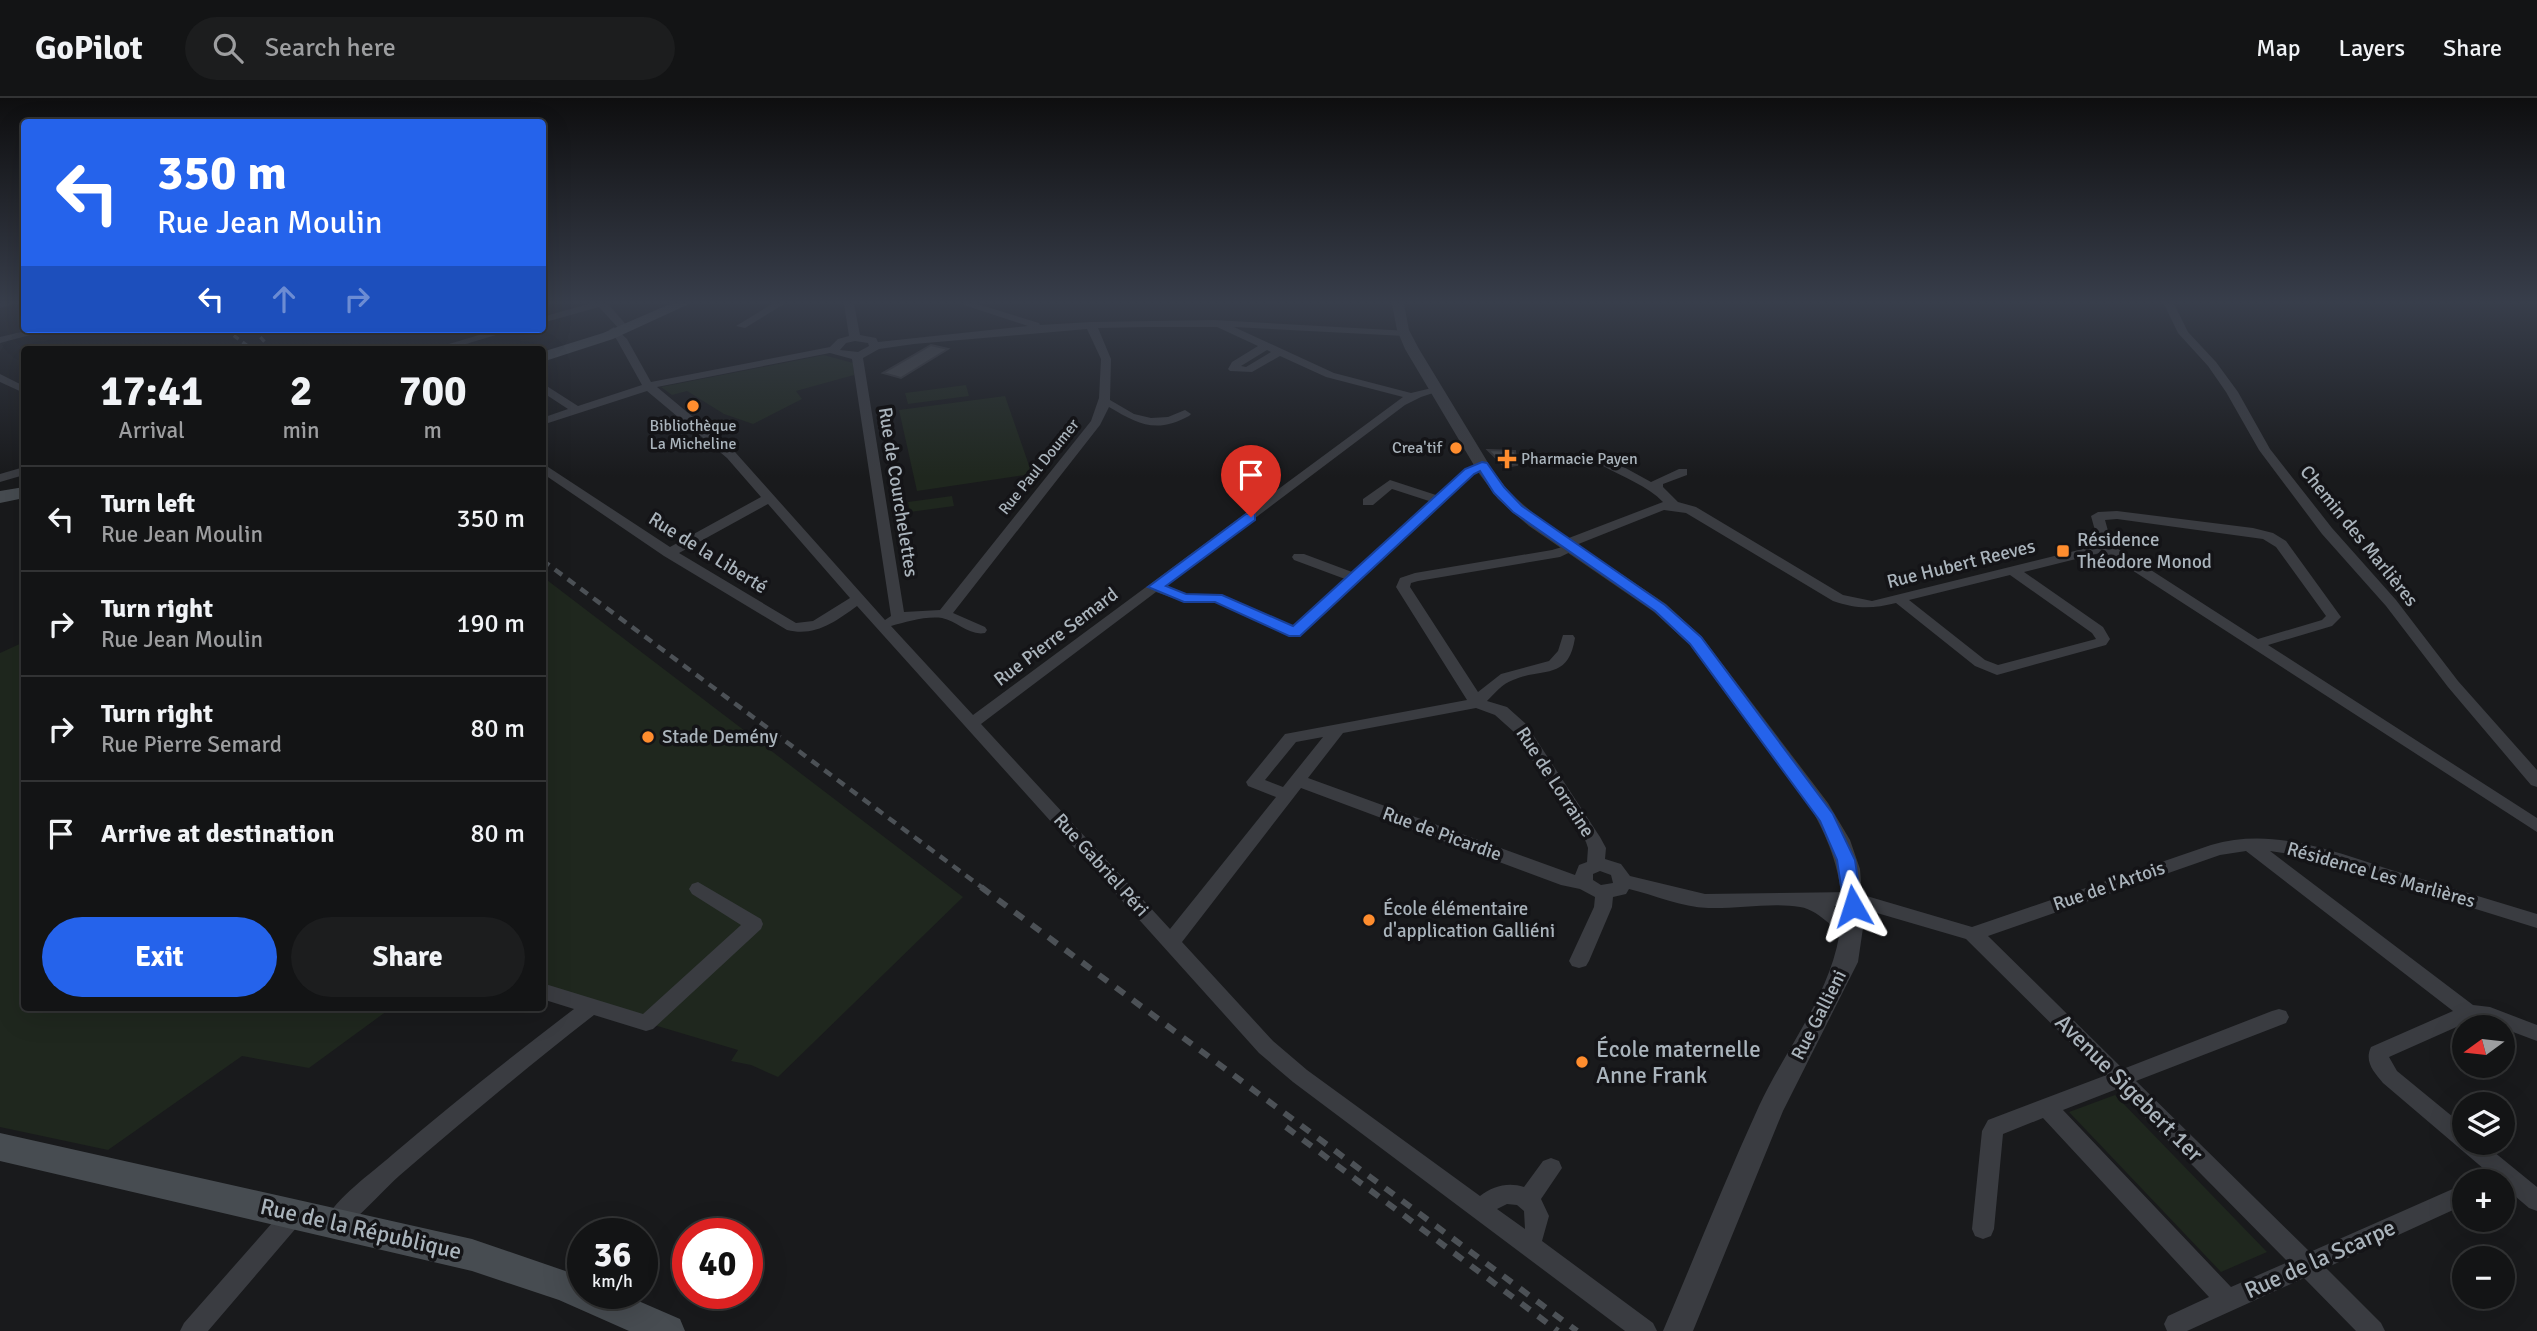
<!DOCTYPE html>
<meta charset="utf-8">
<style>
:root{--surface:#131415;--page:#1c1d1e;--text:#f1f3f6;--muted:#9d9ea0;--line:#323334;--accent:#2563eb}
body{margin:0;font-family:Signika,sans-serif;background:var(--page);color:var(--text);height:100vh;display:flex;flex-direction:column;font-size:26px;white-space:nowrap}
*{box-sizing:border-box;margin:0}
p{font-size:23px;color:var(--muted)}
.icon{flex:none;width:38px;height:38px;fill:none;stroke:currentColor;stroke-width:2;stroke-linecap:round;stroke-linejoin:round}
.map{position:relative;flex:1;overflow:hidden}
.drawer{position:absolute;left:21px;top:248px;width:525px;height:665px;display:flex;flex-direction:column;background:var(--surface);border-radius:7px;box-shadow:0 7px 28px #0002,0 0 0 2px var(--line)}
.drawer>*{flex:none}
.hud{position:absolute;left:21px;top:21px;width:525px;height:214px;border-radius:7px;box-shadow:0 7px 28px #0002,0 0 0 2px var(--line);background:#2563eb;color:#fff;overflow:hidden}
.needle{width:46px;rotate:255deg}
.buttons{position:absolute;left:2452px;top:917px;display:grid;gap:14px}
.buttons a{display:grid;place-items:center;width:63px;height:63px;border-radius:50%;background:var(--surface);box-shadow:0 7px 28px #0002,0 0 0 2px var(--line);font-size:35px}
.speed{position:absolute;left:567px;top:1120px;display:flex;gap:14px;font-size:35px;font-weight:700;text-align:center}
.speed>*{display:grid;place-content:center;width:91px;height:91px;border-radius:50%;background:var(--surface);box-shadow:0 7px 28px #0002,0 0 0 2px var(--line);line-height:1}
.speed small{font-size:18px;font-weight:400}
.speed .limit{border:10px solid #d22;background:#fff;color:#111}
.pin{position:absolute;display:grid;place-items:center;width:60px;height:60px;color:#fff;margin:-72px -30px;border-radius:50% 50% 50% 0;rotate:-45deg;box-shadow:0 0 7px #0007}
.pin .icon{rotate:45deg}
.me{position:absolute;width:77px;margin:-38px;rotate:354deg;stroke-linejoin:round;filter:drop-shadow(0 0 5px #0008)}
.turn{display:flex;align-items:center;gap:24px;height:147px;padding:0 21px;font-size:32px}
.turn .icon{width:91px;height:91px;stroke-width:2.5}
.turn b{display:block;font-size:49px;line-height:60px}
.lanes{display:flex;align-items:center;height:66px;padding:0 21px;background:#0003;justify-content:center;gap:35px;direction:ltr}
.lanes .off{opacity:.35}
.eta{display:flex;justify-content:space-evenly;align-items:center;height:119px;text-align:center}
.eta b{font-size:42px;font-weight:700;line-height:49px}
.action{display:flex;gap:14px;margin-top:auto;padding:14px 21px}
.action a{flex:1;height:80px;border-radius:42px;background:var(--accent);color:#fff;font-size:28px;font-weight:700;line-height:80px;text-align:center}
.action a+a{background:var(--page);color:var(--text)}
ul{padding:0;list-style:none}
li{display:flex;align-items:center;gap:21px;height:105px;padding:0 21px;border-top:2px solid var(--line)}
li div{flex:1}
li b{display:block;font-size:26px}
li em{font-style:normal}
header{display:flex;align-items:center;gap:42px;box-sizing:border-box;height:98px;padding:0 35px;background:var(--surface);border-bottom:2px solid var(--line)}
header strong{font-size:33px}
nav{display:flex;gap:38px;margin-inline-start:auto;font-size:24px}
.search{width:490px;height:63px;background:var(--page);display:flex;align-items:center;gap:18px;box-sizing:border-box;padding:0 24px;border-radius:38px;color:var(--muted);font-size:26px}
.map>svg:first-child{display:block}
</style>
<header>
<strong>GoPilot</strong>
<div class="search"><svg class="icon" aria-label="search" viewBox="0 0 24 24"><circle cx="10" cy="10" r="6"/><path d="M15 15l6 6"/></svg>Search here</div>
<nav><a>Map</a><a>Layers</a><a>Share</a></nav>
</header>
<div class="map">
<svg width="2537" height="1233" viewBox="0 0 2537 1233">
<rect width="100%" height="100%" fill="#191a1c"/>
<path fill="#1f271e" d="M824 257 853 265 854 277 796 293 802 301 753 326 724 316 687 293 672 297 661 289Z
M966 287 969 298 908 306 905 295Z
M1005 298 1032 376 917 393 899 312Z
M952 398 954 408 910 414 908 404Z
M543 479 963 799 778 979 751 967 731 963 738 952 543 894Z
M24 544V910H391L309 970 242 958 108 1052 0 1029V555Z
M2115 997 2267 1154 2221 1174 2069 1014Z"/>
<path fill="#434549" stroke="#333438" stroke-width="2" d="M931 247 948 251 901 280 883 275Z
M1488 352 1515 353 1517 367 1505 369Z"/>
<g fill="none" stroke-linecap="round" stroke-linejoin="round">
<path fill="#3a3c41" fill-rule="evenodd" d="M0 206H14L0 210Z
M588 206H608L630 231 621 233 599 209 542 225V219Z
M772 206H784L745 230 736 228Z
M844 206H854L860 237 876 240 878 244 1028 228 961 206H977L1039 225 1040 227 1091 224 1214 222 1409 233V237L1405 238 1234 229 1334 275 1411 295 1436 289 1442 292 1421 299 1405 307 1165 488 1186 496 1222 497 1293 528 1345 481 1294 462 1292 459 1294 456H1304L1352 474 1429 403 1392 391 1373 407H1363V401L1390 382 1436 397 1465 371 1482 364 1488 368 1473 377 1300 537H1290L1215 504H1184L1156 494 981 626 1170 831 1276 699 1248 688 1246 684 1285 636 1467 602 1396 489 1400 480 1415 475 1552 452 1562 449 1559 446 1561 443 1663 404C1648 388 1623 379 1603 368V362H1611L1651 384 1679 371H1687V377L1663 386V389L1678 404 1696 409 1843 497 1872 503 2099 447 2091 418 2098 414 2117 413 2253 430 2273 435 2286 443 2341 519 2332 528 2268 547 2537 720V734L2104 454 2024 474 2103 529 2110 541 2106 547 1997 577 1975 568 1896 505C1872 511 1856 511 1833 503L1686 415 1664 412 1576 447 1579 450 1560 459 1418 483 1411 485 1410 489 1478 594 1501 576 1549 563 1558 553 1563 537H1573L1575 540C1568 583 1543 569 1513 582 1502 586 1495 595 1487 603L1507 609 1526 626 1600 739 1606 750 1605 761 1621 766 1630 778 1705 796 1853 794 1972 829 2211 747C2275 728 2338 755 2398 774 2445 788 2491 802 2537 816V830L2308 759 2270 753 2473 907 2490 909 2537 927V943L2489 925 2470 923 2389 959 2397 973 2464 1028V1045H2483L2537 1089V1113L2529 1110 2502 1087V1083H2498L2383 985C2374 974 2364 964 2371 949L2453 913 2246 753 2220 757 1988 838 2123 971 2272 913 2279 911 2286 913 2289 919 2286 925 2136 983 2310 1154 2464 1086V1107L2326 1170 2381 1225 2385 1233H2356L2304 1180 2187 1233H2167L2164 1226 2168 1218 2209 1199 2043 1020 2003 1036 1994 1131 1991 1138 1983 1141 1975 1138 1972 1131 1982 1033 1988 1022 2104 978 1966 841 1853 808H1834L1861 835 1859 840C1842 845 1823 812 1800 809 1772 804 1737 811 1708 810 1682 809 1654 797 1629 791L1626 796 1613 799 1612 809 1589 863 1586 868 1579 870 1572 868 1569 863 1594 809 1595 799 1580 791 1561 787 1301 690 1182 844 1273 943 1307 972 1480 1098C1493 1088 1508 1084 1524 1089L1543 1063 1551 1060 1559 1063 1562 1070 1541 1101 1549 1118 1542 1143 1653 1225 1657 1233H1625L1293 984 1259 955 857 508C835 524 815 539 787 532L664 458 542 375V365L670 449 761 399 727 360 647 293 542 327V320L568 311 542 294V285L578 308 642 287 617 242 609 232 614 229 627 241 651 284 830 249 838 241 849 238ZM1148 229H1217L1258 248 1232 264 1228 271 1230 273 1252 274 1280 258 1326 279 1403 299 973 617 891 528C906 524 925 518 942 520 957 523 969 538 985 535L987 532 985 529 953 515 1100 327 1109 309C1138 326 1156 336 1189 318L1191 316 1185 312 1168 319 1151 320 1134 316 1110 302 1111 261 1098 230ZM1087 231 1101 261 1099 300 1091 323 940 512 904 514 863 260 879 251 914 246ZM855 243 868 245 869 248 858 254 840 252 846 245ZM1267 252 1271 254 1246 269 1241 268ZM830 255 852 261 891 518 885 522 735 354 657 289ZM768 406 850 500 813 523 796 525 679 455ZM2117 421 2263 441 2276 449 2326 518 2322 522 2258 541 2112 447 2105 422ZM2010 477 2092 535 2096 541 1998 567 1985 562 1909 502ZM1476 610 1495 617 1514 634 1586 744 1588 750 1587 764 1579 767 1575 777 1308 680 1343 635ZM1323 639 1283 689 1265 682 1296 644ZM1600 773 1611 777 1613 785 1601 787 1593 782V776ZM2117 991 2288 1164 2231 1189 2063 1012ZM1507 1106 1517 1107 1524 1113 1525 1131 1497 1111Z
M2164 206H2174L2188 234 2216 264 2238 294 2270 351 2332 430 2396 502 2458 583 2537 672V689L2531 687 2448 589 2386 508 2322 436 2259 352 2226 294 2208 268 2178 235Z
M34 231H53L0 245V239Z
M499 231H516L446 252H429Z
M0 276 24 288V295L0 284Z
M24 369V377L0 384V376Z
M698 784 761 821 763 826 761 831 653 931 646 933 594 917C527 969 463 1023 399 1078 384 1091 350 1130 335 1135L327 1132 324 1125C335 1100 372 1075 392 1057 452 1006 512 958 574 911L542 901V885L643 916 741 827 692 796 689 791 692 786Z
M295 1105 303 1108 306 1115 303 1122 208 1233H180L184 1225 287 1108Z"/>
<path fill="#3a3c41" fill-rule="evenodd" d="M1392 206H1404L1409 232 1419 251 1493 373 1510 395 1541 422 1666 506 1702 539 1828 705 1850 742 1860 771 1864 823 1858 864 1783 1013 1693 1233H1663C1695 1158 1725 1082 1759 1008 1787 948 1834 893 1841 825 1845 785 1832 748 1813 714L1690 547 1654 514 1529 428 1498 401 1478 374 1405 251 1397 232Z"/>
<path fill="#474c51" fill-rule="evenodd" d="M670 206H689L613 241 542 264V254L603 235Z
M24 389V400L0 405V393Z
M0 1035 472 1141 577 1177 583 1179V1195H620L680 1221 685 1233H629L559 1202 472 1173 0 1063Z"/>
<path stroke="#4c5156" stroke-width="3.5" stroke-dasharray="6 5" stroke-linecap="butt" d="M225 231 253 252
M253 231 272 252"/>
<path stroke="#4c5156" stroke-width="4.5" stroke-dasharray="9 7" stroke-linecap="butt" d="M542 462 984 791"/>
<path stroke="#4c5156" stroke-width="6" stroke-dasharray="11 10" stroke-linecap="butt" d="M981 789 1577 1233
M1286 1029 1558 1233"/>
</g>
<linearGradient id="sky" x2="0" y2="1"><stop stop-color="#0e0e0f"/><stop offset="0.54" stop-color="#383e4b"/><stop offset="1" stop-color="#383e4b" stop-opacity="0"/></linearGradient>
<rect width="2537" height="379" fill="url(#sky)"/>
<path fill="#2563eb" stroke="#184099" stroke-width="2" d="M1482 364 1487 365 1504 389 1522 408 1665 507 1701 539 1833 716 1855 762 1862 808 1860 813H1847L1844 808 1837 762 1820 723 1690 546 1655 513 1513 414 1494 395 1480 373 1474 376 1300 538H1289L1215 504H1184L1148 489 1246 416H1255V422L1166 488 1186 496 1222 497 1293 528 1465 371Z"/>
<g fill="#ff8d2e" stroke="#141417" stroke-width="2.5">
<circle cx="693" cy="308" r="7"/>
<circle cx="1456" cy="350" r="7"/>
<path d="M1503.5 350.5h7v7h7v7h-7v7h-7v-7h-7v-7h7z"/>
<rect x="2056" y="446" width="14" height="14" rx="3.5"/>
<circle cx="648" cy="639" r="7"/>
<circle cx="1369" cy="822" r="7"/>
<circle cx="1582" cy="964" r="7"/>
</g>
<g text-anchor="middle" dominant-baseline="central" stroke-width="7" stroke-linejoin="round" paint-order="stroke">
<g font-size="16" fill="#aab4bc" stroke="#141417">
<text x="693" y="328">Bibliothèque<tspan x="693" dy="18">La Micheline</tspan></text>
<text x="1442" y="350" text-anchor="end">Crea'tif</text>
<text x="1521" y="361" text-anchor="start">Pharmacie Payen</text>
</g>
<g font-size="16" fill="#aab4bc" stroke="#141417">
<text transform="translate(1039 369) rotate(-51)">Rue Paul Doumer</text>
</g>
<g font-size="19" fill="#aab4bc" stroke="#141417">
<text transform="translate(898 394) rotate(81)">Rue de Courchelettes</text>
<text transform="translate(2359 438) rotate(51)">Chemin des Marlières</text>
<text transform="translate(708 455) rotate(32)">Rue de la Liberté</text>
<text transform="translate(1961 466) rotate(-14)">Rue Hubert Reeves</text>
<text transform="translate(1056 539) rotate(-37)">Rue Pierre Semard</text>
<text transform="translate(1555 684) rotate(57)">Rue de Lorraine</text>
<text transform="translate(1442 736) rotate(20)">Rue de Picardie</text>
<text transform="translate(1101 767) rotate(48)">Rue Gabriel Péri</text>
<text transform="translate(2381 777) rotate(16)">Résidence Les Marlières</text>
<text transform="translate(2109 788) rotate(-19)">Rue de l'Artois</text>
<text transform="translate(1819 917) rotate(-63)">Rue Gallieni</text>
</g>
<g font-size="19" fill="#aab4bc" stroke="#141417" text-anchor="start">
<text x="2077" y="442">Résidence<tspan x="2077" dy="22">Théodore Monod</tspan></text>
<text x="662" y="639">Stade Demény</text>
<text x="1383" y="811">École élémentaire<tspan x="1383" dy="22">d'application Galliéni</tspan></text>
</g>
<g font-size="23" fill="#aab4bc" stroke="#141417" text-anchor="start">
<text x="1596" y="951">École maternelle<tspan x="1596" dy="26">Anne Frank</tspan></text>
</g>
<g font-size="23" fill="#aab4bc" stroke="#141417">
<text transform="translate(2129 990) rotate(45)">Avenue Sigebert 1er</text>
<text transform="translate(361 1131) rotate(13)">Rue de la République</text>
<text transform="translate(2320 1161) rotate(-24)">Rue de la Scarpe</text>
</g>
</g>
</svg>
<div class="buttons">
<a><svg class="needle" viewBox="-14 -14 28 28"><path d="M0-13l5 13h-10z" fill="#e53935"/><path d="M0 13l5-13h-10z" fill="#9d9ea0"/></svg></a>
<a><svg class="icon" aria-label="layers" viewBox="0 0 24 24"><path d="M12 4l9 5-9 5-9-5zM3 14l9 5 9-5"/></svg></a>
<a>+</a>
<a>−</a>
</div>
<div class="speed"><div>36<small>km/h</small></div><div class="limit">40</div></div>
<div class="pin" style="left:1251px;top:419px;background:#d93025"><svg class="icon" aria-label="arrive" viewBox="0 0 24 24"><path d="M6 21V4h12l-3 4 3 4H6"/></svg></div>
<svg class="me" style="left:1853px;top:808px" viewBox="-20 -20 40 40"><path d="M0-17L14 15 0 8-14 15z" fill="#2563eb" stroke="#fff" stroke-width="4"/></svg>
<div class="hud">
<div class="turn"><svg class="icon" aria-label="left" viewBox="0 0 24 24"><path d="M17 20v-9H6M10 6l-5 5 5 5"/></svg><div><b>350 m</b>Rue Jean Moulin</div></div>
<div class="lanes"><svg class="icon" aria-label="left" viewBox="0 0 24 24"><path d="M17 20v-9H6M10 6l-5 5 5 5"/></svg><svg class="icon off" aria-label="ahead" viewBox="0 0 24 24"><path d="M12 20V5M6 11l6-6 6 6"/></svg><svg class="icon off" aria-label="right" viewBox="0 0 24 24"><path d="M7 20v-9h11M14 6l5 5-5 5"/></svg></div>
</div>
<section class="drawer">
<div class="eta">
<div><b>17:41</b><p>Arrival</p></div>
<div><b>2</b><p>min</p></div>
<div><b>700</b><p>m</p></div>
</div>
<ul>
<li><svg class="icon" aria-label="left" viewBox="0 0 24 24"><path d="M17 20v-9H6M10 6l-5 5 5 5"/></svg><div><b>Turn left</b><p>Rue Jean Moulin</p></div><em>350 m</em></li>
<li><svg class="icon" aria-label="right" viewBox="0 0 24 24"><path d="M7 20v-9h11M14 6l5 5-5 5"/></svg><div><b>Turn right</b><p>Rue Jean Moulin</p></div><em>190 m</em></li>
<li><svg class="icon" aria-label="right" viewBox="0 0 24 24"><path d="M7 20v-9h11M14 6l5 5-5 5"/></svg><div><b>Turn right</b><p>Rue Pierre Semard</p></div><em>80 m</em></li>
<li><svg class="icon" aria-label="arrive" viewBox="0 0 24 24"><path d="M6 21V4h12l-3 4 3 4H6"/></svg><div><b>Arrive at destination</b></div><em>80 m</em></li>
</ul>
<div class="action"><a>Exit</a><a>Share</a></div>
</section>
</div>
